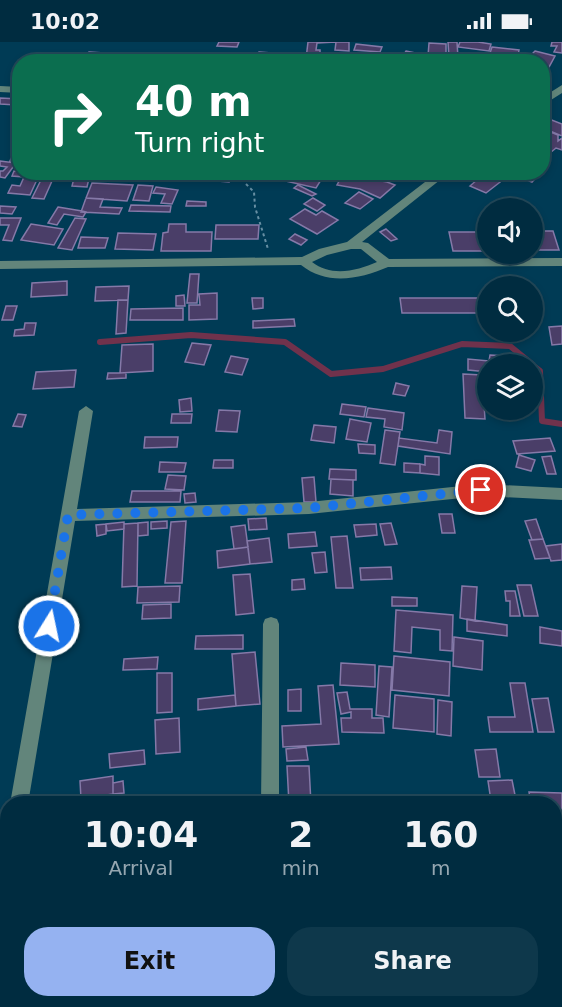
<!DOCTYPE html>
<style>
:root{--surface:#002c40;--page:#0e384b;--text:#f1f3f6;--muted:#95a7b1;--line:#224859;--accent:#95b2f1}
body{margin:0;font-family:"DejaVu Sans",sans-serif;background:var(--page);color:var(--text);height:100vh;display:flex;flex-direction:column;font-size:22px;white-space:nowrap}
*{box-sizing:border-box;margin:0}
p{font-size:20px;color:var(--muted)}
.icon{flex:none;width:33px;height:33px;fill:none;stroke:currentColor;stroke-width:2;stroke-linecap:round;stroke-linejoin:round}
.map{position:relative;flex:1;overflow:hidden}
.details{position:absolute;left:0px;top:754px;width:562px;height:212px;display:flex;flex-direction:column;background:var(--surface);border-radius:24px 24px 0 0;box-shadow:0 3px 9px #0003,0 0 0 2px var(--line)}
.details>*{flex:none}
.banner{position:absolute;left:12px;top:12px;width:538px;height:126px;border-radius:24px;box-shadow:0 3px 9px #0003,0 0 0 2px var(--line);background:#0b6e4f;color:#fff;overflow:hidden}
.tools{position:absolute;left:477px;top:156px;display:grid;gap:12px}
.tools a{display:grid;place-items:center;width:66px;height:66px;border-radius:50%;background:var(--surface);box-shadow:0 3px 9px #0003,0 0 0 2px var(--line);font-size:30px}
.pin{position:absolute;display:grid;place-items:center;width:51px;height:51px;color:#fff;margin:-26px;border:3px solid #fff;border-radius:50%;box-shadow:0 2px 6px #0007}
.me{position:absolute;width:66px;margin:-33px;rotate:10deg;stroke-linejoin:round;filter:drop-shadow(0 0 4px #0008)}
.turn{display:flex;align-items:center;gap:21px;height:126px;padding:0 24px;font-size:27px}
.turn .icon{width:78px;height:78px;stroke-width:2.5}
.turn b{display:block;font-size:42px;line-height:51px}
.eta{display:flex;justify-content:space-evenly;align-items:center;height:102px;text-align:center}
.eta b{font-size:36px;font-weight:700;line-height:42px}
.primary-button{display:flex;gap:12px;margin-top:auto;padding:12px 24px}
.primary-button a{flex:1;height:69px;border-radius:24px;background:var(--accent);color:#111;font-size:24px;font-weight:700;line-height:69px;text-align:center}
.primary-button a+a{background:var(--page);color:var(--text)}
.status{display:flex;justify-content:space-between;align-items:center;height:42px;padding:0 30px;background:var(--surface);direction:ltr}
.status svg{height:16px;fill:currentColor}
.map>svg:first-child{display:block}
</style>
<div class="status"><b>10:02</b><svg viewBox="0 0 49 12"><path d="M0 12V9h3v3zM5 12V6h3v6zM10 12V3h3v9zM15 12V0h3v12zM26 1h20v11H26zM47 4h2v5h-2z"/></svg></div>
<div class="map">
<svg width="562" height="965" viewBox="0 0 562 965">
<rect width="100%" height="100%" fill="#003b55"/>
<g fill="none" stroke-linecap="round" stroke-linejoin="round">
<path stroke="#70324c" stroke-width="6" d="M100 300 191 293 285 300 331 332 383 327 462 302 510 304 532 322
M532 323 540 329 542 379 562 382"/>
</g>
<path fill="#4a3e68" stroke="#8579a8" stroke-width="1.5" d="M219 0H239L237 5 217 4Z
M308 0H336L317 1 316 8H320V12H330L329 18 306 17Z
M336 0H349V9L335 8Z
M448 0H457L458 16H449Z
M460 0H478L491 2 489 9 458 5Z
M552 0H562V11L554 10 557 4H551Z
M429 1 446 2V16L428 14Z
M356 2 382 5 380 10 354 8Z
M492 5 519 8 518 14 490 11Z
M406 9 420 12 433 16 432 19 413 15 412 17 425 20H399Z
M535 9 555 14 549 25 543 23V20L517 16 521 12 530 14Z
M89 10 119 12 117 16 88 14Z
M259 10 284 12 282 15 258 14Z
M44 12 72 13 69 19 40 18Z
M153 13H181V17L153 18Z
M0 56 20 57V58L16 63 0 62Z
M549 77 562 82V94L543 86V82Z
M543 87 558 93V99L562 96V108L556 106 550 111 543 108Z
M20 95V119H10Z
M20 95V119H10Z
M0 119 16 121 5 136 0 135V129H3L7 125 0 124Z
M14 129 40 131 30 153 8 151 12 143 20 144 24 135 12 134Z
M45 130H56L44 157 32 156Z
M272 130H326L316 146 268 135Z
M345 130H383L380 137Z
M486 130 504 137 486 151 470 144Z
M505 130H533L539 132 532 140Z
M75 132H90L87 145 72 144Z
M343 132 387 140 395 143 380 156 360 147 337 143Z
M206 134 229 136V140L205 138Z
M92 141 133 143 127 159 86 156Z
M138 143 153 144 149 159 133 158Z
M298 143 316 152 312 154 294 146Z
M156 145 178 148 172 162 161 161 165 152 153 151Z
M359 150 373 157 360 167 345 161Z
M86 156 103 157 100 165 122 166 119 172 81 170Z
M313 156 325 163 317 169 304 162Z
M187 159 206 160V164H186Z
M131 163 171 164 170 170 129 169Z
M0 164 16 165 12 172 0 171Z
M58 165 82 169 86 170 83 175 64 172 57 183 48 181Z
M305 167 316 173 322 169 338 178 317 192 290 177Z
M0 176H21L12 199 3 198 9 183H0Z
M75 176 86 177 72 208 58 206Z
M31 182 63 187 54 203 21 198Z
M169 182H186V190H212L211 209H161L163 191 168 190Z
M216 183H259L258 197H215Z
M386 187 397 197 391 199 380 190Z
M532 189H553L559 208H532Z
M449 190H488V209H453Z
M118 191 156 192 153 208 115 207Z
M295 192 307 198 301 203 289 197Z
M81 195 108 196 105 206H78Z
M190 232H199L197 261H187Z
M67 239V253L31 255 32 241Z
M129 244 128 258 95 259 96 245Z
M217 251V277L189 278V263H200L199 252Z
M184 253 185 264H176V254Z
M252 256H263V266L253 267Z
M400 256H487L488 271H402Z
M118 258H128L126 291 116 292Z
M6 264H17L13 278H2Z
M183 266V278H130L131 267Z
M294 277 295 284 253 286V279Z
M25 281H36L34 293 14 294 15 288 24 287Z
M562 284V302L552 303 549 285Z
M192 301 211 303 204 323 185 320Z
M153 302V329L120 331 122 303Z
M490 313 507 314 506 322H488V330L468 328V317L489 319Z
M231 314 248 317 242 333 225 330Z
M76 328 74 345 33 347 36 330Z
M108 331H126V336L107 337Z
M463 332 482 333 485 377 465 376Z
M396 341 409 344 405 354 393 352Z
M191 356 192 369 180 370 179 358Z
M342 362 366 365 364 375 340 372Z
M368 366 404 371 402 388 384 385 385 377 366 375Z
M219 368 240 369 237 390 216 389Z
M18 372 26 373 22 385 13 384Z
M172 372H192L191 381H171Z
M350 377 371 381 367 400 346 397Z
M314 383 336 385 334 401 311 398Z
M385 388 400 390 395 423 380 421Z
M439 388 452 390 450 412 398 404 399 396 437 401Z
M145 395H178L177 405 144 406Z
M550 396 555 409 517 412 513 399Z
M358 402 375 403V412L359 411Z
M519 413 535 418 531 429 516 425Z
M425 414 439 415V433L420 431V422L425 423Z
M551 414 556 432H547L542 415Z
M214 418H233V426H213Z
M160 420 186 421 184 430H159Z
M404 421 420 422V431L404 430Z
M330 427 356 428V438L329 437Z
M168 433 186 434 184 448 165 447Z
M314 435 316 460H304L302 436Z
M331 437 353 438V454L330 452Z
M132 449H181L180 460H130Z
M195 451 196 460 185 461 184 452Z
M439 472H452L455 491H442Z
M266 476 267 487 249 488 248 477Z
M536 477 543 497 532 498 525 479Z
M167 479V486L151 487V480Z
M186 479 182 541H165L171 480Z
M124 480V487L107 489 106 482Z
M148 480V493L138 494V481Z
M138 481 137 544 122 545 124 482Z
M391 481 397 502 385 503 380 482Z
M106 482V492L97 494 96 483Z
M376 482 377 493 356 495 354 483Z
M245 483 248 505 234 507 231 485Z
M315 490 317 504 289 506 288 492Z
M347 494 353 546H336L331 495Z
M269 496 272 520 250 522 247 499Z
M543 497 550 516 535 517 529 498Z
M562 502V518L551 519 546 504Z
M248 505 250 522 218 526 217 509Z
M325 510 327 530 315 531 312 511Z
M391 525 392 537 361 538 360 526Z
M250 532 254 571 236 573 233 533Z
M304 537 305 547 292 548V538Z
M517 543H531L538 574H524Z
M180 544 179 560 137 561 138 545Z
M462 544 477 545 475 579 460 576Z
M505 549H515L520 574H510V559H506Z
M392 555 417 556V564H392Z
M171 562V576L142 577 143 563Z
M396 568 453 573 452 609 440 608V588L412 585 411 611 394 609Z
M467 577 507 583V594L467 589Z
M540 585 562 589V604L540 601Z
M243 593V607H195L196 594Z
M454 595 483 599 482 628 453 624Z
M255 610 260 662 236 664 232 612Z
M394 614 450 620 449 654 392 648Z
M158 615 157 627 123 628 124 617Z
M341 621 375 623V645L340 643Z
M379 624 392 625 389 675 376 673Z
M157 631H172V670L157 671Z
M510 641H525L533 690H490L488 675H515Z
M333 643 339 702 283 705 282 684 321 682 318 644Z
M301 647V669H288V648Z
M347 650 350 667H372V676H383L384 691 342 690 341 676H351V670L341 672 337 651Z
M235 653 236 664 198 668V657Z
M395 653 434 657V690L393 686Z
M548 656 554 690H538L532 657Z
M438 658 452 660 451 694 437 692Z
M179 676 180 710 156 712 155 678Z
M306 705 308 718 287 719 286 707Z
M496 707 500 735H479L475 708Z
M144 708 145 722 110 726 109 712Z
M287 724H309L311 762H289Z
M113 734V752L81 757 80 739Z
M512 738 516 758 491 759 488 739Z
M123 739 124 751 113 752V741Z
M529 750 562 751V775H555V762H531Z
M166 757 201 759V762H165Z"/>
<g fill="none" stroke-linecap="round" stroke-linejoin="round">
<path stroke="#668fa3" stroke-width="2" stroke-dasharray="3 3" stroke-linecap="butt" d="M246 142 254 150 255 165 268 207"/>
<path fill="#62857b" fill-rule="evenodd" d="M562 43V51L543 63V55Z
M0 44 20 45V51L0 50Z
M438 130H450L362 200 368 201 389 217 562 216V224L388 225C360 237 327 244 301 223L0 227V219L302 215 319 207 347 200ZM351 207H361L377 220C357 229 331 235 312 220L327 213Z
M86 364 93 369 77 467 309 460 481 442 562 446V458L481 454 309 472 75 479 28 762H10L79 369Z
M271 575 277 577 279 582V762H261L263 582 265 577Z
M8 818V877L0 881V823Z
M0 881H8V901H0Z
M555 923H562V943H555Z"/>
</g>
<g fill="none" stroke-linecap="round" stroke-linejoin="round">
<path stroke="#1a73e8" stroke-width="10" stroke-dasharray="0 18" d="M49 584 68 473 309 466 481 448"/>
</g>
</svg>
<div class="tools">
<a><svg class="icon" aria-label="sound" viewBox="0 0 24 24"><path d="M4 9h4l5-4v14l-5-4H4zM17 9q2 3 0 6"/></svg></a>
<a><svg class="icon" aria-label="search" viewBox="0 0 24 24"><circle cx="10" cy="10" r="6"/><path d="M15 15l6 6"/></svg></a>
<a><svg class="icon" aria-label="layers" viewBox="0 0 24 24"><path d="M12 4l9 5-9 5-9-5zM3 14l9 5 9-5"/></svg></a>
</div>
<div class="pin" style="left:481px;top:448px;background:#d93025"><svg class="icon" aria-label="arrive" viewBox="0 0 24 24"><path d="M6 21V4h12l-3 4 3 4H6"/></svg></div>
<svg class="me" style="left:49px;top:584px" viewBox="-20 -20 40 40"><circle r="17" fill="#1a73e8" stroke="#fff" stroke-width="3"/><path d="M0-11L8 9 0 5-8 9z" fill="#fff"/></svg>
<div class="banner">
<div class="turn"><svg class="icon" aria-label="right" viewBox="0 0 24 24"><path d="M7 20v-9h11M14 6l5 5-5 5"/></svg><div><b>40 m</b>Turn right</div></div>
</div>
<section class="details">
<div class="eta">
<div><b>10:04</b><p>Arrival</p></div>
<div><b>2</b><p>min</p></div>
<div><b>160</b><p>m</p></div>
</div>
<div class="primary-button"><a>Exit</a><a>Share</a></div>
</section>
</div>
